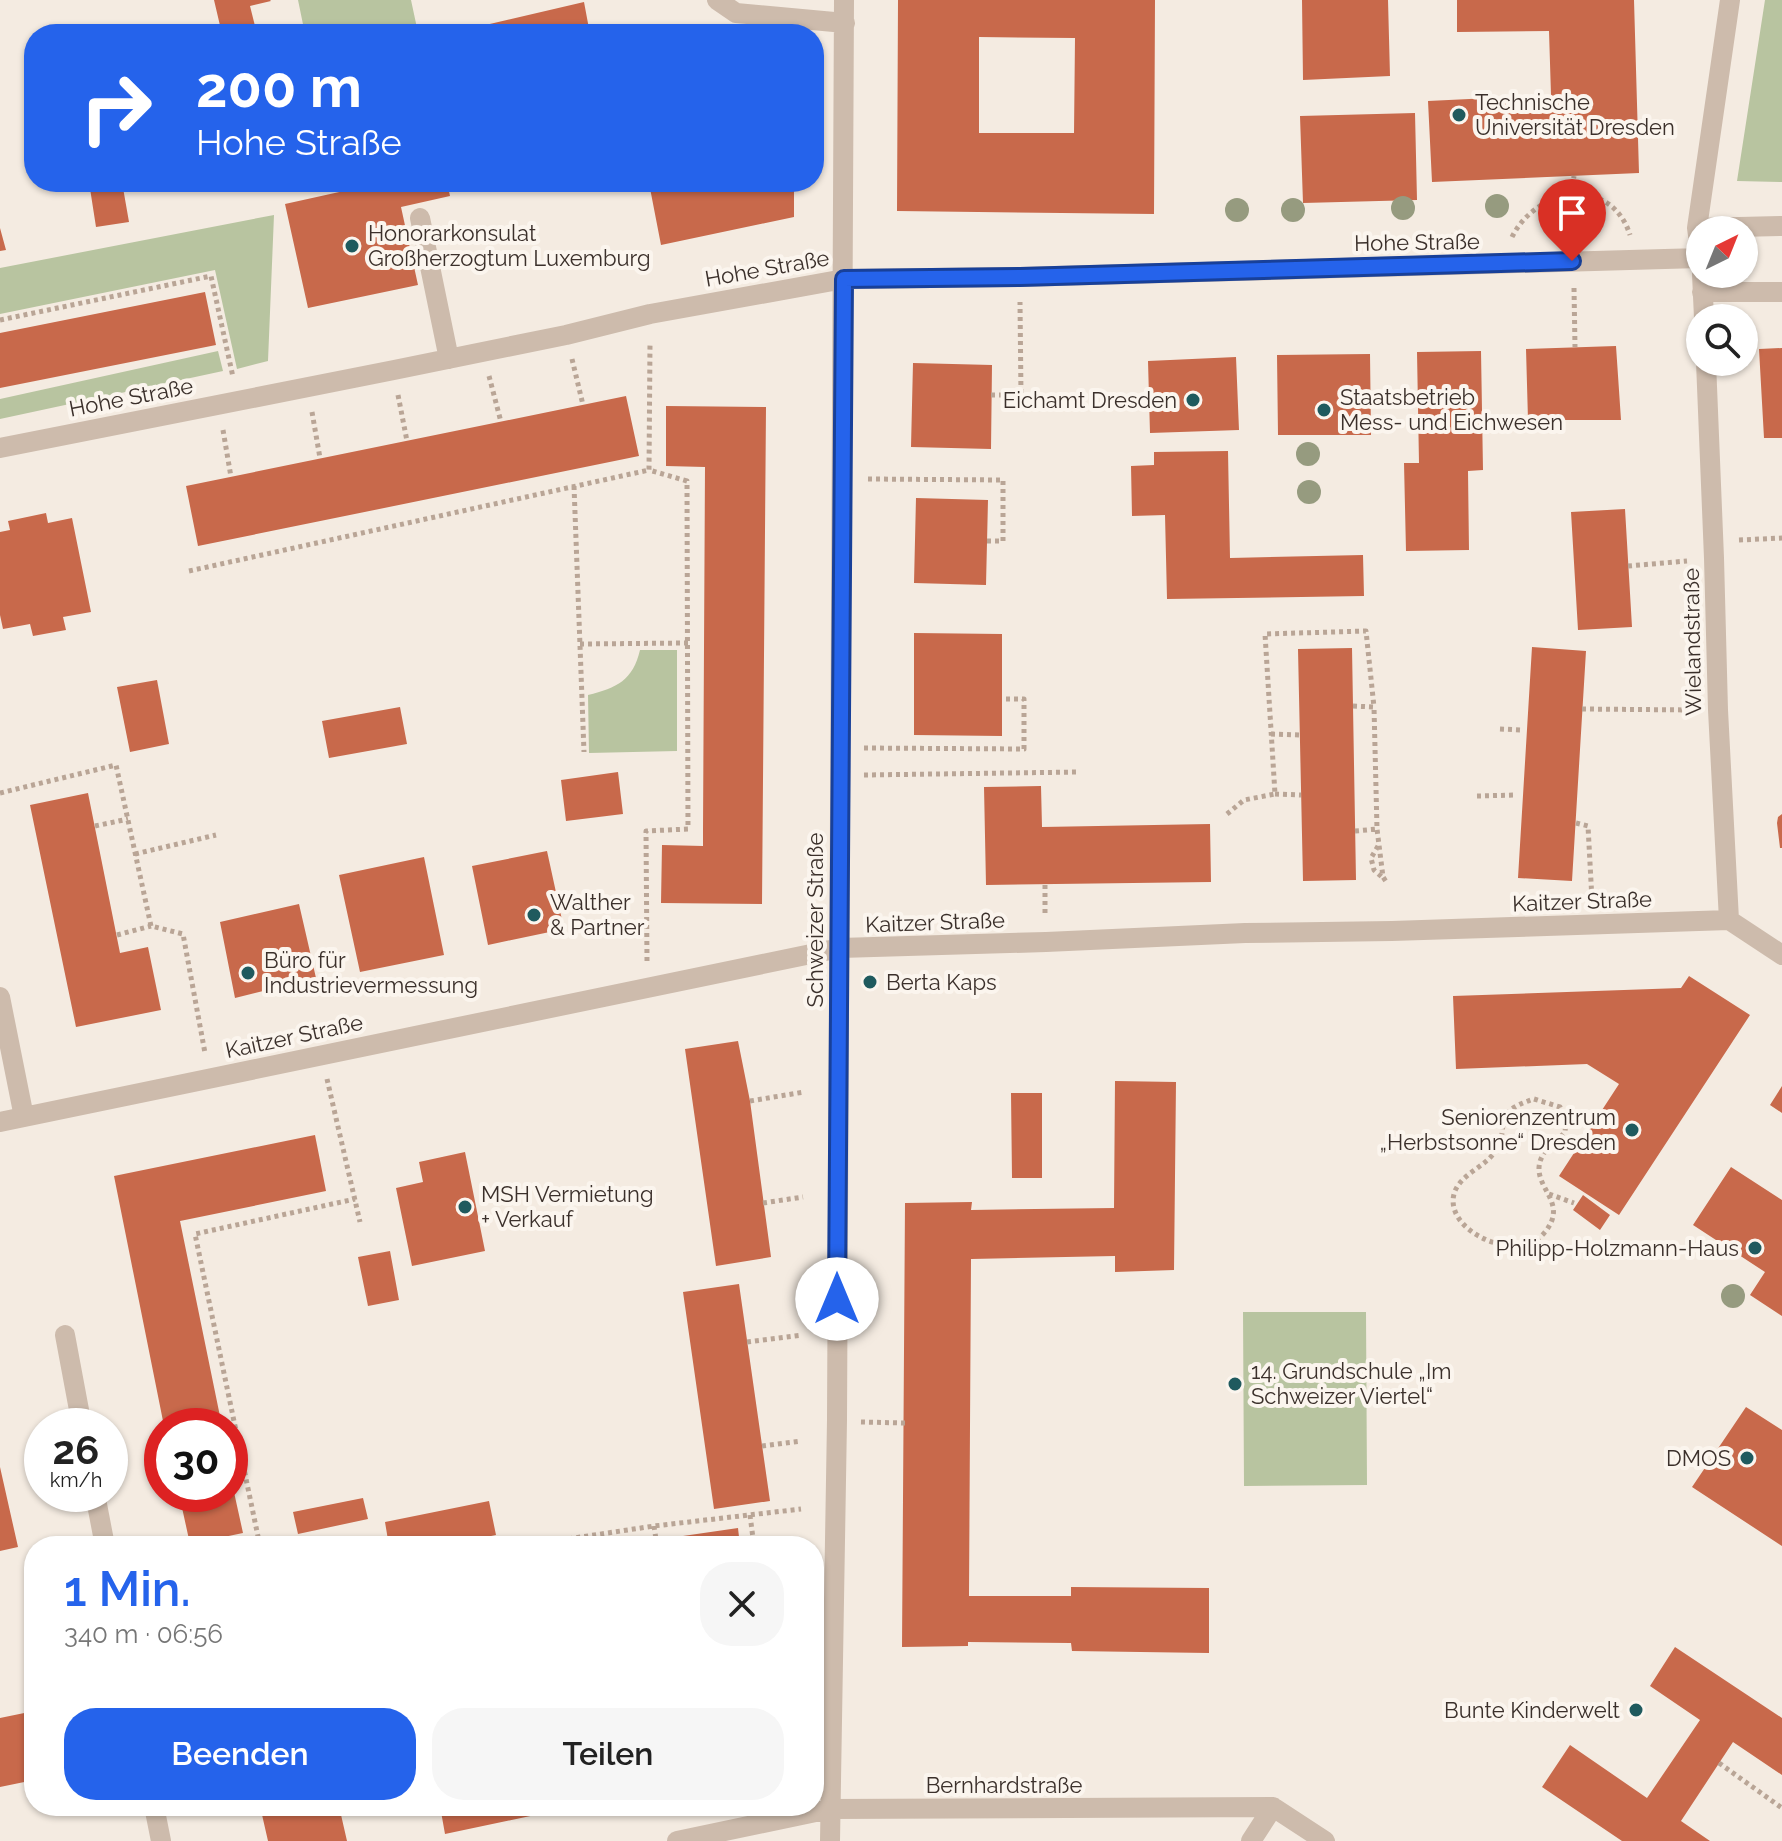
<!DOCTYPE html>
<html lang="de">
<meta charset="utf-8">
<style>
:root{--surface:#fff;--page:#f6f6f6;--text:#222;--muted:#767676;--accent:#2563eb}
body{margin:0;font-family:Raleway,sans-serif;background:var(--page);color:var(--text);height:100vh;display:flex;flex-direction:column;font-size:30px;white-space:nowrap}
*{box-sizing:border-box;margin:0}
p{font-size:26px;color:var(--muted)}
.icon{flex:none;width:44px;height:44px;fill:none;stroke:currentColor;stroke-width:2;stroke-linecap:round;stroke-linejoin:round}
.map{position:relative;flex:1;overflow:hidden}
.drawer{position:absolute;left:24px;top:1536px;width:800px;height:280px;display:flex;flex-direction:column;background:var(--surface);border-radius:32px;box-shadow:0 2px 6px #0004}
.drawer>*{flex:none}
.top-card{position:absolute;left:24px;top:24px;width:800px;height:168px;border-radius:32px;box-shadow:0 2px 6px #0004;background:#2563eb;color:#fff;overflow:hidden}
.needle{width:52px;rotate:43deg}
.tools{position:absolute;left:1686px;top:216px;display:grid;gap:16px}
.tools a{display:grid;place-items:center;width:72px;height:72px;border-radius:50%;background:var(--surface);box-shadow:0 2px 6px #0004;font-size:40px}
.speed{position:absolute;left:24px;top:1408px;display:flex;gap:16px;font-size:40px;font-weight:700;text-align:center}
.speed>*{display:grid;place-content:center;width:104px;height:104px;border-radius:50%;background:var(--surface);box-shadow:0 2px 6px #0004;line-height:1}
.speed small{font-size:20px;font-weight:400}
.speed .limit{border:12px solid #d22;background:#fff;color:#111}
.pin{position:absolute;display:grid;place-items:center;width:68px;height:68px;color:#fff;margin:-82px -34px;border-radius:50% 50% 50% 0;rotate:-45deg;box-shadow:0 0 8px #0007}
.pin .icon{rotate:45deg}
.me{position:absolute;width:88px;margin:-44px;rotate:0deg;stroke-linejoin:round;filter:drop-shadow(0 0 6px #0008)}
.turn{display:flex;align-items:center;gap:28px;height:168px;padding:0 40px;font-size:36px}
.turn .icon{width:104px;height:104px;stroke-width:2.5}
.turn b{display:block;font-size:56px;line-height:68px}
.round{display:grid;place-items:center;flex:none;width:84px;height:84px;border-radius:32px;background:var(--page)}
.overview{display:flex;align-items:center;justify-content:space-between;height:136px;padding:0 40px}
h1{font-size:48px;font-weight:600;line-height:60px;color:var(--accent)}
.button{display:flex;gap:16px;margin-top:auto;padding:16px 40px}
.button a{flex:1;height:92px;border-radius:32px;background:var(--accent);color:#fff;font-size:32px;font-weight:600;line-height:92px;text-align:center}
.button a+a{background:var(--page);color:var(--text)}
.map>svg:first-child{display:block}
</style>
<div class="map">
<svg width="1782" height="1841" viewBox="0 0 1782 1841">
<rect width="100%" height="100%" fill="#f4ebe1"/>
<path fill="#b8c4a0" d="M298 0H411L417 28 389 34H305Z
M1765 0H1782V182L1737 181Z
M274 215 268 361 237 369 215 270 0 314V268Z
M218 351 223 371 0 419V399Z
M640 650H677V751L589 753 588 695C617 688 633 680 640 650Z
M1243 1312H1366L1367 1485 1244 1486Z"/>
<path fill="#c8694b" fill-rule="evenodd" d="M214 0H270L271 1 250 6 257 34H222Z
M898 0H1155L1154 214 897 211ZM979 37 1075 38 1074 133H979Z
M1302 0H1388L1390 76 1303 80Z
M1457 0H1634L1639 173 1432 182 1428 101 1551 95 1549 31 1457 32Z
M584 2 590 34H478L477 27Z
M1415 113 1417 200 1303 203 1300 116Z
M89 182H122L129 222 96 227Z
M380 182H447L450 196 401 207 418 285 308 308 285 204 380 183Z
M654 182H794V217L661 245 649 183Z
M0 228 6 250 0 251Z
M205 292 216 345 0 388V333Z
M1616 346 1621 420H1528L1526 349Z
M1782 348V438H1764L1759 349Z
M1481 351 1483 470 1468 471 1469 550 1406 551 1404 463H1419L1417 352Z
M1370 354 1371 435H1278L1277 355Z
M1236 357 1239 430 1150 433 1148 361Z
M913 363 992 365 991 449 911 447Z
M626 396 639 456 198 546 186 486Z
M666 406 766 407 762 904 661 903 662 845 703 846V830L705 467 666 466Z
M1228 451 1230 558 1363 555 1364 596 1167 599 1165 515 1132 516 1131 466 1154 465V452Z
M916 498 988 500 986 585 914 583Z
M1625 509 1632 627 1578 630 1571 512Z
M46 513 48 523 72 518 91 612 63 617 66 630 33 636 30 624 3 629 0 615V532L10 530 8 521Z
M914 633 1002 634V736L914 735Z
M1532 647 1586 651 1572 881 1518 878Z
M1352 648 1356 880 1303 881 1298 649Z
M157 680 169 744 130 752 117 687Z
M400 707 407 744 329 758 322 721Z
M618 772 623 814 566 821 561 780Z
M1041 786 1042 827 1210 824 1211 882 986 885 984 787Z
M88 793 120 953 148 947 161 1010 76 1027 30 805Z
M1782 814V848H1780L1777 823 1778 817Z
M547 851 564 929 488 945 472 866Z
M424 857 444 955 360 972 339 875Z
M299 904 316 978 235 998 220 922Z
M1689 976 1750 1015 1619 1215 1559 1176 1619 1084 1587 1064 1456 1069 1453 996 1681 988Z
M738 1041 750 1101 771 1257 716 1266 685 1049Z
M1115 1081 1176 1082 1174 1270 1115 1272V1256L971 1259 969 1596H1071V1587L1209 1588V1653L1072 1651 1071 1643 968 1642V1646L902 1647 905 1203 972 1202 971 1210 1114 1208Z
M1782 1086V1113L1770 1105Z
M1011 1093H1042V1178H1012Z
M315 1135 326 1191 180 1221 222 1426H164L114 1176Z
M465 1152 485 1251 412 1266 396 1188 423 1182 419 1162Z
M1731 1167 1782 1200V1316L1750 1295 1765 1272 1693 1225Z
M1583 1195 1610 1215 1600 1230 1573 1210Z
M390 1251 399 1300 368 1306 358 1257Z
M739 1284 770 1501 714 1509 683 1292Z
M1746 1407 1782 1430V1546L1692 1487Z
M0 1467 18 1547 0 1551Z
M230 1474 243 1533 190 1544 179 1494H230Z
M363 1498 368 1519 298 1534 293 1512Z
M489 1501 496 1535 442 1546H389L385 1522Z
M738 1528 740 1546H685L683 1536Z
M1675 1647 1782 1718V1775L1733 1742 1681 1821 1710 1841H1622L1542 1787 1570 1745 1647 1798 1700 1720 1650 1686Z
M34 1711V1780L0 1787V1718Z
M260 1806H339L347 1841H268Z
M440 1806H573V1807L445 1834Z"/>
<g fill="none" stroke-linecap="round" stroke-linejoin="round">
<path stroke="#b9a596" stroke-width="5" stroke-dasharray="4 4" stroke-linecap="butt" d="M1571 194 1574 176
M1512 237C1537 187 1611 175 1630 235
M1574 288 1575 347
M0 320 211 276 233 377
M572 359 583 405
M489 376 501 422
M398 395 407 441
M991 395H1021L1020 302
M312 412 320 458
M223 430 231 477
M868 479 1003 480V541H987
M574 486 584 752
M1739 540 1782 538
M1628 566 1687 561
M189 571 649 470
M580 644 688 643
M1353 706 1374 707 1377 829 1383 877 1387 883
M1582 709 1693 710
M1500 729 1522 730
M1271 734 1300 735
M864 748 1024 749V699H1002
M864 775 1079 772
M0 793 116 765 151 926 183 934 205 1053
M1275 794 1301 795
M1477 796 1516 795
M1227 814 1244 800 1275 794 1265 634 1366 631 1374 707
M1576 823 1588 826 1592 900
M95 826 128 819
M1355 831 1377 829
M1378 846 1371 858 1374 870 1382 877
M135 854 216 835
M1045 885V916
M117 935 151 926
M647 961 646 831 688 829 687 481 649 470 650 343
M327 1079 360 1222
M1534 1099 1560 1107 1566 1122 1565 1132C1559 1139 1549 1146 1544 1153 1524 1185 1572 1199 1545 1232 1518 1266 1440 1230 1455 1191 1462 1174 1484 1167 1494 1153 1513 1126 1487 1114 1534 1099Z
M750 1101 804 1092
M1549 1194 1574 1203
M763 1203 803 1197
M747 1342 802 1335
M861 1422 905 1423
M762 1446 801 1441
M750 1515 754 1546
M654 1526 657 1546
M260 1546 195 1234 355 1199
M521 1546 654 1526 801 1509
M1719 1763 1782 1808"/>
<path stroke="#cdbbac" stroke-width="20" d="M717 0 736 13 845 23
M420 218 449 359
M1697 228 1782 226
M1700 250 1697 228 1730 0
M1702 274 1704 318
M1702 292H1782
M1706 362 1714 558 1718 710 1729 920
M0 448 394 370 566 335 650 314 844 279 1020 277 1700 258
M0 997 24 1117
M0 1122 840 948 1046 942 1245 933 1392 931 1729 920 1782 955
M65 1335 82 1426
M95 1494 105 1546
M154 1806 161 1841
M677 1841 830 1809 1273 1807 1325 1841
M830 1841 837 1420 844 0
M1251 1841 1273 1807"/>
</g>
<g fill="#969b7f">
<circle cx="1497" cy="206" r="12"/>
<circle cx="1403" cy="208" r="12"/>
<circle cx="1237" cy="210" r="12"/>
<circle cx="1293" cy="210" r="12"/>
<circle cx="1308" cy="454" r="12"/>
<circle cx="1309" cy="492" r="12"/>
<circle cx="1733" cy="1296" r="12"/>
</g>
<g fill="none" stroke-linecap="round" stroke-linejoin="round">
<g stroke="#184099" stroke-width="20">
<path id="route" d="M837 1299 844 279 1020 277 1572 261"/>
</g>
<use href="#route" stroke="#2563eb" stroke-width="14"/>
</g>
<g fill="#1f5a5e" stroke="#fbf5ee" stroke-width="3">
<circle cx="1459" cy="115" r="8"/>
<circle cx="352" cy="246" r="8"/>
<circle cx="1193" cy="400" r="8"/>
<circle cx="1324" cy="410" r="8"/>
<circle cx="534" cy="915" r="8"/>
<circle cx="248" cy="973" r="8"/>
<circle cx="870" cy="982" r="8"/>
<circle cx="1632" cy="1130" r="8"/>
<circle cx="465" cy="1207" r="8"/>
<circle cx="1755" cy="1248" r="8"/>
<circle cx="1235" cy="1384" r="8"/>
<circle cx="1747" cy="1458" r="8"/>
<circle cx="1636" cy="1710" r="8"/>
</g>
<g text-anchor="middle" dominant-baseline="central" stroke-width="8" stroke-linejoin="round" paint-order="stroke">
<g font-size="22" fill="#3b302b" stroke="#fbf5ee" text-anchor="start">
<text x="1475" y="102">Technische<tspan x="1475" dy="25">Universität Dresden</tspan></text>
<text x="368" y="233">Honorarkonsulat<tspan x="368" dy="25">Großherzogtum Luxemburg</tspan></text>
<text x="1340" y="397">Staatsbetrieb<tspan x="1340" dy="25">Mess- und Eichwesen</tspan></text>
<text x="1177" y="400" text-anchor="end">Eichamt Dresden</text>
<text x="550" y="902">Walther<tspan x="550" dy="25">&amp; Partner</tspan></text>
<text x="264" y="960">Büro für<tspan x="264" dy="25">Industrievermessung</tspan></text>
<text x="886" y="982">Berta Kaps</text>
<text x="1616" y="1117" text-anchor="end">Seniorenzentrum<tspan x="1616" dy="25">„Herbstsonne“ Dresden</tspan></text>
<text x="481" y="1194">MSH Vermietung<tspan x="481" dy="25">+ Verkauf</tspan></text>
<text x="1739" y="1248" text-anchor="end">Philipp-Holzmann-Haus</text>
<text x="1251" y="1371">14. Grundschule „Im<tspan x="1251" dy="25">Schweizer Viertel“</tspan></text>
<text x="1731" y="1458" text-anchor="end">DMOS</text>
<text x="1620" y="1710" text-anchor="end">Bunte Kinderwelt</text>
</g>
<g font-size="22" fill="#3b302b" stroke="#fbf5ee">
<text transform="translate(1417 242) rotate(-1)">Hohe Straße</text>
<text transform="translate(767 268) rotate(-10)">Hohe Straße</text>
<text transform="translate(131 397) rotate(-11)">Hohe Straße</text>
<text transform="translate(1692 642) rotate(-91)">Wielandstraße</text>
<text transform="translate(1582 901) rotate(-2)">Kaitzer Straße</text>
<text transform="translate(815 920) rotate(-90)">Schweizer Straße</text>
<text transform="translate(935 922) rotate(-2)">Kaitzer Straße</text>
<text transform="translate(294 1036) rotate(-12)">Kaitzer Straße</text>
<text x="1004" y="1785">Bernhardstraße</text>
</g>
</g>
</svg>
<div class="tools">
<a><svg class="needle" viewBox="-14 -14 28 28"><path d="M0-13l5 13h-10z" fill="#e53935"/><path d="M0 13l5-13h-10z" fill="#767676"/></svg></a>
<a><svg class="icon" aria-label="search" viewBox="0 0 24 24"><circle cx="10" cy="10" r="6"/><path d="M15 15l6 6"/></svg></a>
</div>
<div class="speed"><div>26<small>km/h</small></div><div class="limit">30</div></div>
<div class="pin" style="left:1572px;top:261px;background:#d93025"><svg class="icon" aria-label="arrive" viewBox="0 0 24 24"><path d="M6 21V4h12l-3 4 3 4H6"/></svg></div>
<svg class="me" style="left:837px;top:1299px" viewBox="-20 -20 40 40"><circle r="19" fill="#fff"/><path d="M0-13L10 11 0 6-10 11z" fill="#2563eb"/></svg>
<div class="top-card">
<div class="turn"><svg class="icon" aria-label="right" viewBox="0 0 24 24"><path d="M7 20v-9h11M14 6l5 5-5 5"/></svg><div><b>200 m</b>Hohe Straße</div></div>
</div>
<section class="drawer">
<div class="overview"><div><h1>1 Min.</h1><p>340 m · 06:56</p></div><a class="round"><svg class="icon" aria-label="close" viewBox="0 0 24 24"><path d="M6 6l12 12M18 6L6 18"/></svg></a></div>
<div class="button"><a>Beenden</a><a>Teilen</a></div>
</section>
</div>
